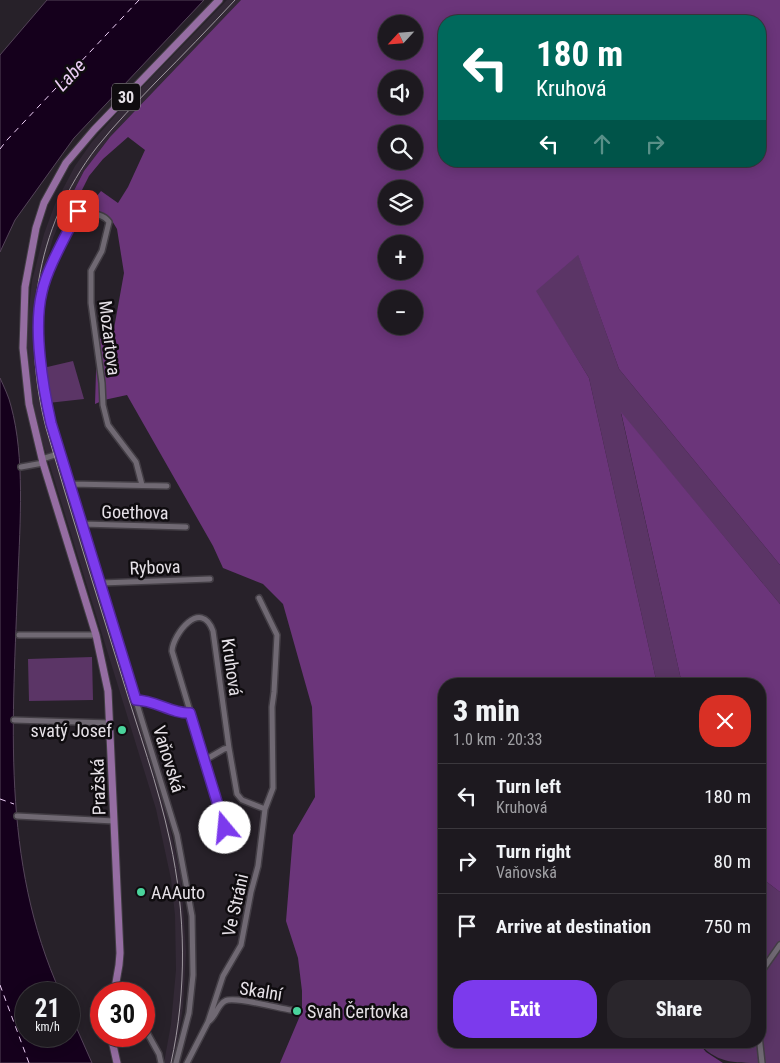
<!DOCTYPE html>
<meta charset="utf-8">
<style>
:root{--surface:#1d191f;--page:#2a262c;--text:#f1f3f6;--muted:#a0a0a4;--line:#3b383d;--accent:#7c3aed}
body{margin:0;font-family:"Roboto Condensed",sans-serif;background:var(--page);color:var(--text);height:100vh;display:flex;flex-direction:column;font-size:19px;white-space:nowrap}
*{box-sizing:border-box;margin:0}
p{font-size:16px;color:var(--muted)}
.icon{flex:none;width:28px;height:28px;fill:none;stroke:currentColor;stroke-width:2;stroke-linecap:round;stroke-linejoin:round}
.map{position:relative;flex:1;overflow:hidden}
.side{position:absolute;left:438px;top:678px;width:328px;height:370px;display:flex;flex-direction:column;background:var(--surface);border-radius:20px;box-shadow:0 2px 12px #0003,0 0 0 1px var(--line)}
.side>*{flex:none}
.banner{position:absolute;left:438px;top:15px;width:328px;height:152px;border-radius:20px;box-shadow:0 2px 12px #0003,0 0 0 1px var(--line);background:#00695c;color:#fff;overflow:hidden}
.needle{width:32px;rotate:244deg}
.tools{position:absolute;left:378px;top:15px;display:grid;gap:10px}
.tools a{display:grid;place-items:center;width:45px;height:45px;border-radius:50%;background:var(--surface);box-shadow:0 2px 12px #0003,0 0 0 1px var(--line);font-size:25px}
.speed{position:absolute;left:15px;top:982px;display:flex;gap:10px;font-size:25px;font-weight:700;text-align:center}
.speed>*{display:grid;place-content:center;width:65px;height:65px;border-radius:50%;background:var(--surface);box-shadow:0 2px 12px #0003,0 0 0 1px var(--line);line-height:1}
.speed small{font-size:12px;font-weight:400}
.speed .limit{border:8px solid #d22;background:#fff;color:#111}
.pin{position:absolute;display:grid;place-items:center;width:42px;height:42px;color:#fff;margin:-21px;border-radius:10px;box-shadow:0 2px 8px #0006}
.me{position:absolute;width:55px;margin:-28px;rotate:343deg;stroke-linejoin:round;filter:drop-shadow(0 0 4px #0008)}
.turn{display:flex;align-items:center;gap:18px;height:105px;padding:0 15px;font-size:22px}
.turn .icon{width:65px;height:65px;stroke-width:2.5}
.turn b{display:block;font-size:35px;line-height:42px}
.lanes{display:flex;align-items:center;height:48px;padding:0 15px;background:#0003;justify-content:center;gap:25px;direction:ltr}
.lanes .off{opacity:.35}
.round{display:grid;place-items:center;flex:none;width:52px;height:52px;border-radius:20px;background:var(--page)}
.headline{display:flex;align-items:center;justify-content:space-between;height:85px;padding:0 15px}
h1{font-size:30px;font-weight:800;line-height:38px}
.primary-button{display:flex;gap:10px;margin-top:auto;padding:10px 15px}
.primary-button a{flex:1;height:58px;border-radius:20px;background:var(--accent);color:#fff;font-size:20px;font-weight:800;line-height:58px;text-align:center}
.primary-button a+a{background:var(--page);color:var(--text)}
ul{padding:0;list-style:none}
li{display:flex;align-items:center;gap:15px;height:65px;padding:0 15px;border-top:1px solid var(--line)}
li div{flex:1}
li b{display:block;font-size:19px}
li em{font-style:normal}
.map>svg:first-child{display:block}
</style>
<div class="map">
<svg width="780" height="1063" viewBox="0 0 780 1063">
<rect width="100%" height="100%" fill="#272129"/>
<path fill="#332936" d="M227 0H241L110 137 84 171 71 196 53 238 45 267 39 298 37 341 40 383 49 427 165 806 181 877 186 952 183 1007 174 1063H164L171 1024 176 970 175 915 171 879 156 809 39 430 30 385 27 328 32 281 44 234 55 204 75 166 92 142 121 109Z"/>
<path fill="#5b3566" d="M578 254 619 369 780 565V604L621 413 682 684H657L589 378 535 291Z
M73 361 84 399 48 403 43 368Z
M92 657 93 700 29 701 28 659Z
M759 876 780 892V943L759 972Z
M780 950V1063H765C762 1039 755 1005 759 982 761 970 773 958 780 950Z
M697 1041H758L761 1063C732 1063 716 1063 697 1041Z"/>
<path fill="#6b357a" fill-rule="evenodd" d="M241 0H780V565L619 369 578 255 536 291 589 378 657 684H444V1041H697L706 1052 723 1063H280L302 1011V991L298 958 286 921 293 835 315 797 312 707 283 604 263 584 223 568 213 546 127 395 104 400 95 404 97 340 113 334 124 273 117 229 111 219 92 211 96 197 101 191 118 203 128 187 145 150 128 137 103 159 89 176 78 198 65 208 84 171 110 137ZM444 21H759V161H444ZM386 24H414V51H386ZM386 79H414V106H386ZM386 134H414V161H386ZM386 189H414V216H386ZM386 244H414V271H386ZM386 299H414V326H386Z
M621 412 780 604V892L759 876V684H682Z"/>
<path fill="#15001c" stroke="#544459" d="M47 0H204L74 138 15 220 0 252V55Z
M0 378C4 387 9 397 11 406 25 457 20 524 18 576 13 719 0 860 61 994H26V1036H69V1011L92 1063H0Z"/>
<g fill="none" stroke-linecap="round" stroke-linejoin="round">
<path stroke="#edcff6" stroke-width="1" stroke-dasharray="6 5" stroke-linecap="butt" d="M0 149 7 140 139 0
M0 799 14 804
M0 985 29 1063"/>
<g stroke="#433e45" stroke-width="8">
<path id="minor" d="M42 459 61 453
M21 467 43 463
M71 484 167 486
M142 485 136 462 108 425 103 405 102 383 91 303V271L102 251 109 222C103 213 88 213 78 211 67 234 47 268 42 292 33 328 43 387 51 423L177 835 192 916 193 975 189 1013 176 1063
M83 524 186 527
M101 583 210 579
M19 635H96
M136 700C155 700 172 714 190 713
M14 720 110 723
M229 748 237 794 242 800 265 809
M205 760 224 749 229 748 213 631C201 598 173 634 172 651L225 828
M17 816 114 821
M759 975 780 945
M116 985 127 994
M208 1022C216 1017 217 1005 225 1001 234 996 278 1008 291 1010
M144 1027 159 1054 161 1063
M759 1035 762 1063
M187 1063 208 1022 223 976 241 945 251 892 258 866 265 809 273 788 272 707 274 692 277 635 259 598"/>
</g>
<g stroke="#433e45" stroke-width="9">
<path id="major" d="M114 994 119 965 120 953 108 691 96 635 43 463 29 404 23 348 25 287 36 228 44 203 66 163 94 130 219 0
M111 1036 117 1063"/>
</g>
<use href="#minor" stroke="#706973" stroke-width="5"/>
<use href="#major" stroke="#956da2" stroke-width="7"/>
<path stroke="#9e989f" stroke-width="1" d="M171 1063C187 990 186 914 170 841 158 785 138 730 121 674 96 593 70 511 46 428 21 330 34 229 97 147 115 124 136 103 156 82 183 55 209 28 235 0"/>
</g>
<g fill="none" stroke-linecap="round" stroke-linejoin="round">
<g stroke="#51269a" stroke-width="12">
<path id="route" d="M78 211C67 234 47 268 42 292 33 328 43 387 51 423L136 700C155 700 172 714 190 713L225 828"/>
</g>
<use href="#route" stroke="#7c3aed" stroke-width="9"/>
</g>
<g fill="#4ad49c" stroke="#0f0c0f" stroke-width="2">
<circle cx="122" cy="730" r="5"/>
<circle cx="141" cy="892" r="5"/>
<circle cx="297" cy="1011" r="5"/>
</g>
<g text-anchor="middle" dominant-baseline="central" stroke-width="5" stroke-linejoin="round" paint-order="stroke">
<rect fill="#0f0c0f" stroke="#a6a1a6" stroke-width="1" x="112" y="83.5" width="28" height="27" rx="4"/>
<g font-size="16" font-weight="bold" fill="#e6e1e7">
<text x="126" y="97">30</text>
</g>
<g font-size="18" fill="#e6e1e7" stroke="#0f0c0f">
<text transform="translate(110 338) rotate(83)">Mozartova</text>
<text transform="translate(135 512) rotate(1)">Goethova</text>
<text transform="translate(155 567) rotate(-2)">Rybova</text>
<text transform="translate(232 667) rotate(82)">Kruhová</text>
<text transform="translate(169 759) rotate(73)">Vaňovská</text>
<text transform="translate(98 787) rotate(-92)">Pražská</text>
<text transform="translate(235 905) rotate(-77)">Ve Stráni</text>
<text transform="translate(261 991) rotate(9)">Skalní</text>
</g>
<g font-size="18" fill="#e6e1e7" stroke="#0f0c0f" text-anchor="start">
<text x="112" y="730" text-anchor="end">svatý Josef</text>
<text x="151" y="892">AAAuto</text>
<text x="307" y="1011">Svah Čertovka</text>
</g>
<g font-size="19" font-style="italic" fill="#edcff6" stroke="#0f0c0f">
<text transform="translate(70 75) rotate(-47)">Labe</text>
</g>
</g>
</svg>
<div class="tools">
<a><svg class="needle" viewBox="-14 -14 28 28"><path d="M0-13l5 13h-10z" fill="#e53935"/><path d="M0 13l5-13h-10z" fill="#a0a0a4"/></svg></a>
<a><svg class="icon" aria-label="sound" viewBox="0 0 24 24"><path d="M4 9h4l5-4v14l-5-4H4zM17 9q2 3 0 6"/></svg></a>
<a><svg class="icon" aria-label="search" viewBox="0 0 24 24"><circle cx="10" cy="10" r="6"/><path d="M15 15l6 6"/></svg></a>
<a><svg class="icon" aria-label="layers" viewBox="0 0 24 24"><path d="M12 4l9 5-9 5-9-5zM3 14l9 5 9-5"/></svg></a>
<a>+</a>
<a>−</a>
</div>
<div class="speed"><div>21<small>km/h</small></div><div class="limit">30</div></div>
<div class="pin" style="left:78px;top:211px;background:#d93025"><svg class="icon" aria-label="arrive" viewBox="0 0 24 24"><path d="M6 21V4h12l-3 4 3 4H6"/></svg></div>
<svg class="me" style="left:225px;top:828px" viewBox="-20 -20 40 40"><circle r="19" fill="#fff"/><path d="M0-13L10 11 0 6-10 11z" fill="#7c3aed"/></svg>
<div class="banner">
<div class="turn"><svg class="icon" aria-label="left" viewBox="0 0 24 24"><path d="M17 20v-9H6M10 6l-5 5 5 5"/></svg><div><b>180 m</b>Kruhová</div></div>
<div class="lanes"><svg class="icon" aria-label="left" viewBox="0 0 24 24"><path d="M17 20v-9H6M10 6l-5 5 5 5"/></svg><svg class="icon off" aria-label="ahead" viewBox="0 0 24 24"><path d="M12 20V5M6 11l6-6 6 6"/></svg><svg class="icon off" aria-label="right" viewBox="0 0 24 24"><path d="M7 20v-9h11M14 6l5 5-5 5"/></svg></div>
</div>
<section class="side">
<div class="headline"><div><h1>3 min</h1><p>1.0 km · 20:33</p></div><a class="round" style="background:#d93025;color:#fff"><svg class="icon" aria-label="close" viewBox="0 0 24 24"><path d="M6 6l12 12M18 6L6 18"/></svg></a></div>
<ul>
<li><svg class="icon" aria-label="left" viewBox="0 0 24 24"><path d="M17 20v-9H6M10 6l-5 5 5 5"/></svg><div><b>Turn left</b><p>Kruhová</p></div><em>180 m</em></li>
<li><svg class="icon" aria-label="right" viewBox="0 0 24 24"><path d="M7 20v-9h11M14 6l5 5-5 5"/></svg><div><b>Turn right</b><p>Vaňovská</p></div><em>80 m</em></li>
<li><svg class="icon" aria-label="arrive" viewBox="0 0 24 24"><path d="M6 21V4h12l-3 4 3 4H6"/></svg><div><b>Arrive at destination</b></div><em>750 m</em></li>
</ul>
<div class="primary-button"><a>Exit</a><a>Share</a></div>
</section>
</div>
